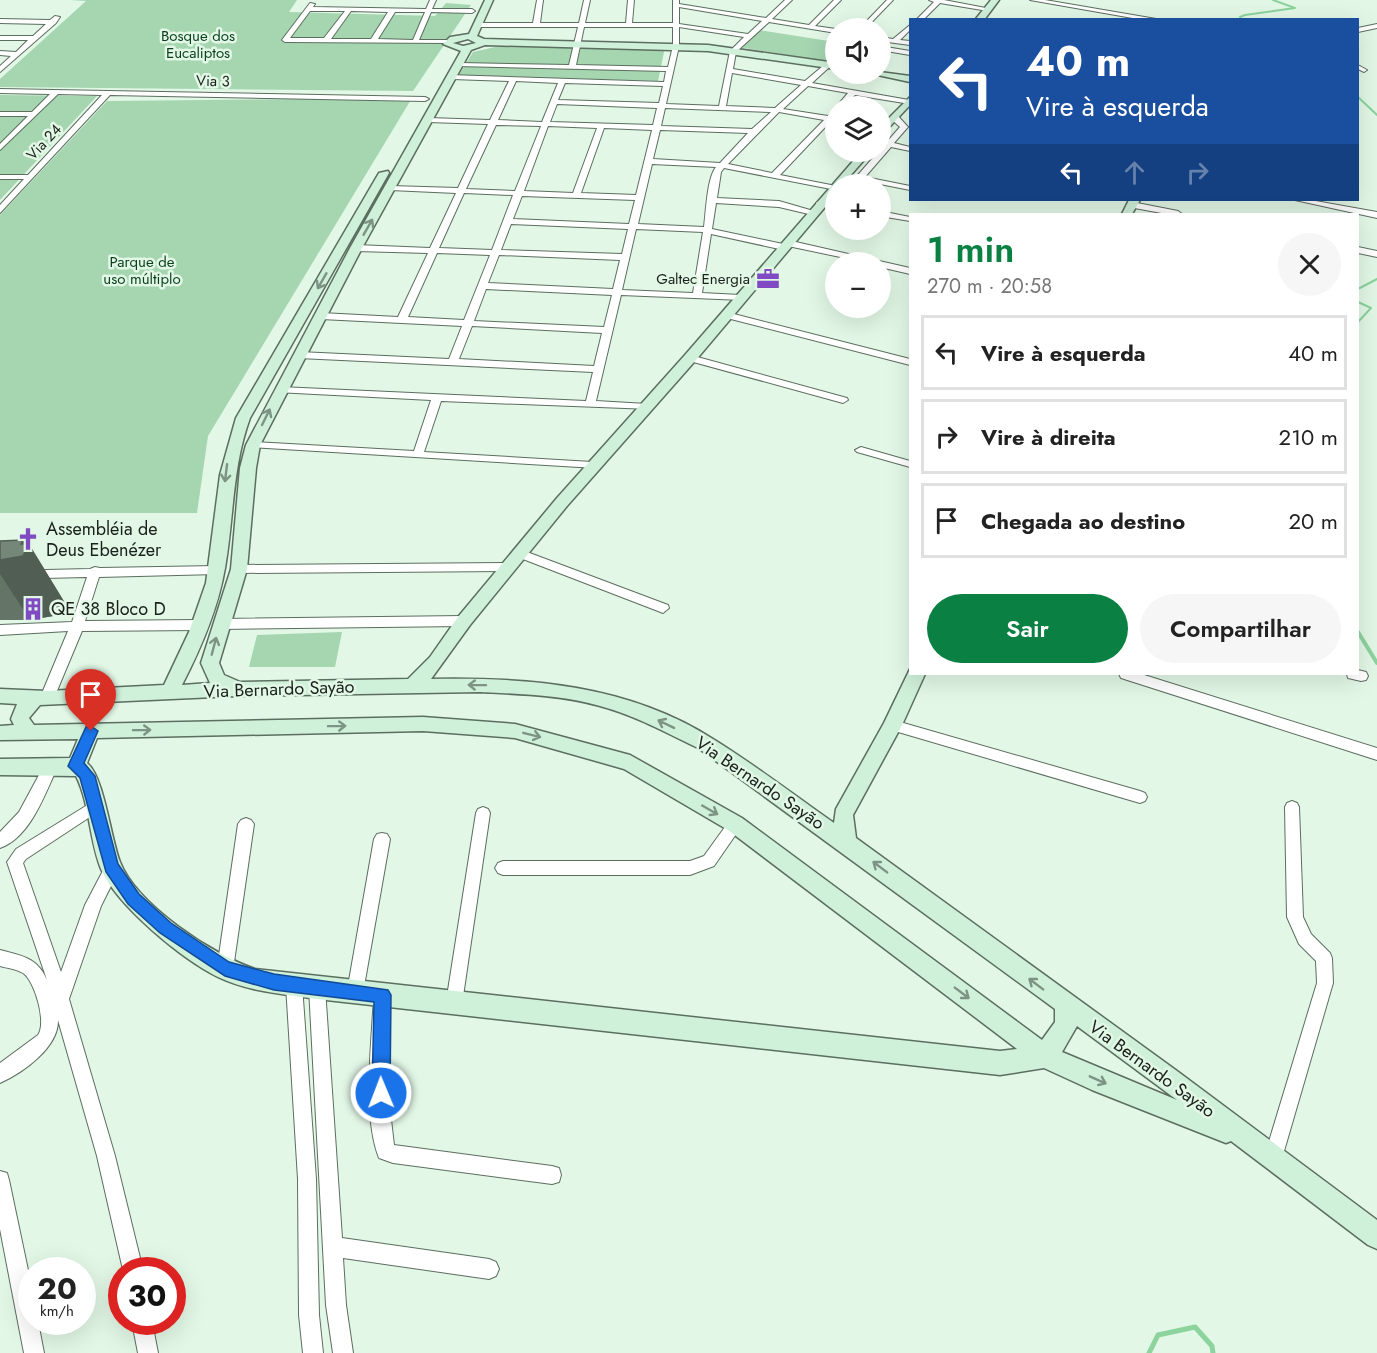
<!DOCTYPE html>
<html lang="pt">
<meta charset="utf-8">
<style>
:root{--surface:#fff;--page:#f6f6f6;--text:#222;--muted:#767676;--line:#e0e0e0;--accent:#0b8043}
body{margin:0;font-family:Jost,sans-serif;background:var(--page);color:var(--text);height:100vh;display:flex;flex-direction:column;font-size:22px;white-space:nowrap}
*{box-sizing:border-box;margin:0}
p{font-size:20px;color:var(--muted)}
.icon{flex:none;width:33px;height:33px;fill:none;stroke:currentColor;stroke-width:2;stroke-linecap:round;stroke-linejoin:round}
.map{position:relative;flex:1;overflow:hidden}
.sheet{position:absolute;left:909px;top:213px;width:450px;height:462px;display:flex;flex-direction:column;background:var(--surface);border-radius:0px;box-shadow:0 6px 24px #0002}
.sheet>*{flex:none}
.hud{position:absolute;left:909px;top:18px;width:450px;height:183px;border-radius:0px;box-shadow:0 6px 24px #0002;background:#1a4fa0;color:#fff;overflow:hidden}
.tools{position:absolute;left:825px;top:18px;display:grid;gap:12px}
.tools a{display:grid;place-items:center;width:66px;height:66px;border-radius:50%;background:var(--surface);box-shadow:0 6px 24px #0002;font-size:30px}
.speed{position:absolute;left:18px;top:1257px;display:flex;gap:12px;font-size:30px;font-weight:700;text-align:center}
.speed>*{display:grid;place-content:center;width:78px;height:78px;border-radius:50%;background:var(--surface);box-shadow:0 6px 24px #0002;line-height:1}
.speed small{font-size:15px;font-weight:400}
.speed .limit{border:9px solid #d22;background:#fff;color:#111}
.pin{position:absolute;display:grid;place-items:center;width:51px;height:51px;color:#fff;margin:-62px -26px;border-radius:50% 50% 50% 0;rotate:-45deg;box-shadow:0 0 6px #0007}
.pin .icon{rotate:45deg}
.me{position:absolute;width:66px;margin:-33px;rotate:359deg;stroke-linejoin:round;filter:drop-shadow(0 0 4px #0008)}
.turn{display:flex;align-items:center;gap:21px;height:126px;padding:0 18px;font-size:27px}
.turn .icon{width:78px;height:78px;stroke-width:2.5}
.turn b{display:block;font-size:42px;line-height:51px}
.lanes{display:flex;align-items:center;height:57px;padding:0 18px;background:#0003;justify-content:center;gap:30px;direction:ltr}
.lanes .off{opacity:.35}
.round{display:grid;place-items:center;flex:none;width:63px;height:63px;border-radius:32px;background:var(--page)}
.headline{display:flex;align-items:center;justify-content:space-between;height:102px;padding:0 18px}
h1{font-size:36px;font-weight:600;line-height:45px;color:var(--accent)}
.primary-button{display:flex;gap:12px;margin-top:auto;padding:12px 18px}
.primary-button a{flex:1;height:69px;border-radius:36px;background:var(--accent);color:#fff;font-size:24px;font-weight:600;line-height:69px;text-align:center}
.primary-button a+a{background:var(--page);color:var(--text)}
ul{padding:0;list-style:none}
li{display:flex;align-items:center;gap:18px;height:75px;margin:0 12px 9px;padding:0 6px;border:3px solid var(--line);border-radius:0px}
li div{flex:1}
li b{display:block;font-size:22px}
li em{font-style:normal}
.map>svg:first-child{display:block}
</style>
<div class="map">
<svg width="1377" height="1353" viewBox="0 0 1377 1353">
<rect width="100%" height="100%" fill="#e2f7e6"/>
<path fill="#a5d6b0" d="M70 0H297L289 12 435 16 446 3 471 5 413 91 0 87V79L86 1Z
M758 30 835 42V63L739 47Z
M495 47H665L658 81 459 75 473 52Z
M0 95 97 96 0 200Z
M412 98 208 436 197 513H0V215L107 101Z
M342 632 335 667H249L257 635Z"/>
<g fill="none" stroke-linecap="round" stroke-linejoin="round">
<path stroke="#8cd39d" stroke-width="2" d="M1242 20 1240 17 1245 15 1295 8 1273 0
M1358 97 1377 115
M1358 289 1377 279
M1358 302 1371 308 1358 322"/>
<path stroke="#8cd39d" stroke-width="4" d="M1358 632 1377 663"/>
<path stroke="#8cd39d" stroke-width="5" d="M1149 1353 1158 1335 1195 1327 1212 1346 1213 1353"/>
<g stroke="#5c6e5f" stroke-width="2">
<path id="street" d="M430 0H436L432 9H472L475 11 472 13 431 12 419 40H448L450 43 285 42 282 40 310 3 315 4 313 7 426 9ZM310 11H345L324 38H290ZM351 11 388 12 371 39H331ZM395 12H425L413 40 378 39Z
M537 0H543L540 23H579L584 0H590L585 23H626L628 0H634L632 23H673V0H679V4L766 18 785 0H792L772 19 809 25 834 0H841L815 26 836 29V33L769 22 736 52 733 69 805 81 836 55V61L812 83 909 100 910 104 855 95 844 106H837L848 93 808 86 783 109 828 116 836 112V122L831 121 780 175 836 186V190L724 168 721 172 717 198 779 201 817 212 813 215 779 207 716 203 712 229 783 244 784 241 787 240 910 268V274L880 267V262H864L788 246 787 249 784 250 711 234 702 293 740 295 743 296V300L621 295 596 401 647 404 652 407 651 409 441 401 424 452 592 462 598 466 596 468 249 447 247 445 253 442 414 451 431 400 276 392V388L280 387 586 401 593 372 299 358 294 355 299 352 449 359 462 326 321 319 316 316 321 313 398 317 428 253 356 251 352 248 356 245 430 248 456 193 390 190 386 188 390 186 458 188 488 124 428 122 424 120 428 118 490 120 509 81 452 79 448 77 449 75 664 82 666 71 457 66 459 63 569 65 578 27H478L475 25 478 23H533ZM679 7 762 21 748 34 679 24ZM584 27H673V46L668 67 576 65ZM679 27 744 37 730 51 719 106 666 104 679 46ZM732 73 801 85 775 108 726 106ZM516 81 558 83 542 122 498 120ZM565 83 663 86 659 103 558 100ZM557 104 657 108 653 125 550 122ZM665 108 771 112 752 129 661 126ZM779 112 824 120 772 173 728 164ZM496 125 541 126 515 191 466 189ZM548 126 597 128 573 193 524 191ZM604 128 652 130 636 195 581 193ZM660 130 748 133 720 163 653 159ZM652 164 716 167C707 178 706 212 704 227L638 224ZM464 193 513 195 492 250 439 248ZM522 196 635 200 629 224 513 219ZM511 224 628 229 622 254 501 250ZM636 229 703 232 693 293 622 290ZM437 253 490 255 464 320 408 317ZM499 255 620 260 613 289 488 283ZM486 289 612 295 604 327 474 321ZM472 326 602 333 594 366 459 359Z
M887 0H893L866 28H860Z
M929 0H944L991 9 988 11 940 3 923 20H916L934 2Z
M1030 0H1045L1162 20H1144Z
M55 16 60 17 56 23 0 72V66L11 56 0 55V51L16 52 28 40H0V36H33L46 24 0 23V19L50 20Z
M1377 24V28L1358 32V28Z
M910 25V30L900 40 910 41V45L880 41V37L893 39Z
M880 46 910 51V55L880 50Z
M1358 65 1367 70 1364 72 1358 69Z
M0 89 425 97 429 99 425 101 110 95 0 213V205L24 179H0V175H28L102 95 58 94 0 150V144L28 116H0V112H32L50 94 0 93Z
M892 116H898L908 127 894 143 910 147V151L891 147 865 177 910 186V190L850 178 857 176 900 127 892 120Z
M820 200 836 203V208L817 205 816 203Z
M1295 200H1310L1377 212V218Z
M1132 202 1178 211 1182 214H1167L1129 207 1128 205Z
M880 211 910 217V221L880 216Z
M1358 247 1377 251V257L1358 253Z
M726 312 910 359V365L723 317V313Z
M690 355 847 398 848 400 843 403 686 360V356Z
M861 447 910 461V467L857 452 855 450Z
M519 549 668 605 669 608 663 613 658 611 515 556 513 553Z
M506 563 512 567 506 571 239 573 233 569 239 565Z
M217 566 223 570 217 574 99 577 85 621 199 620 205 625 199 630 82 631 54 698 52 702H42L40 698 68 631 0 635V625L72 622 87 577 0 579V571L90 569 95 567 100 568Z
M464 616 470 621 464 626 220 629 214 624 220 619Z
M1358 670 1366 672 1368 676 1366 680 1361 681 1348 678 1347 674H1358Z
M1119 674H1141L1377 748V760L1121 678Z
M893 720 1140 791 1145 793 1147 797 1145 801 1140 803 888 729 886 725 888 721Z
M51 760 56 762 58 766C45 793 31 837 0 848V832L19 812 46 762Z
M94 801 99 803 101 807 99 811 26 859 23 863 61 972 85 905 107 863 112 861 117 863 120 868 101 906 69 999 115 1156 143 1270H123L97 1156 58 1020C59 1047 23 1073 0 1083V1063L38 1035C47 1023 35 981 23 973 16 969 7 968 0 966V950C22 956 37 957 47 980L7 862 16 849Z
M1292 801 1297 803 1299 807 1303 917 1311 934 1330 953 1332 958 1333 983 1282 1158 1280 1165 1273 1167 1266 1165 1264 1158 1317 983 1316 961 1299 944 1287 917 1285 807 1287 803Z
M483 807 488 809 490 813 462 1003 460 1009 454 1011 448 1009 446 1003 476 813 478 809Z
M246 818 251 820 254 824 233 969 231 974 225 977 219 974 217 969 238 824 241 820Z
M735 818 740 820 743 824 714 866 690 875H503L498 873 495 868 498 863 503 861H690L704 856 730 820Z
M382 833 387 834 390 839 363 992 361 998 355 1000 349 998 347 992 374 839 377 834Z
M294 977 300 979 302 985 316 1179 319 1315 323 1353H303L299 1315 298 1179 286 985 288 979Z
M317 980 323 982 325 988 342 1238 489 1259 496 1262 499 1269 496 1276 489 1279 343 1258 346 1305 353 1353H333L326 1305 309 988 311 982Z
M382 987 388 989 390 995 388 1094 394 1145 552 1166 559 1168 561 1175 559 1182 552 1184 393 1163 379 1158C362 1115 372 1042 374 995L376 989Z
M0 1171 7 1173 9 1180 32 1289V1322H38L44 1353H24L0 1229Z
M132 1322H152L158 1353H138Z"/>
</g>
<g stroke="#5c6e5f" stroke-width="3">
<path id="secondary" d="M485 0H493L477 36 484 39 708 45 836 63V69L708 51 485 45 471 50 362 248 260 445 256 468 247 569 219 663 224 675 240 682 408 679 430 657 458 617 557 498 685 355 861 152H871L843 184H836V194L695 361 567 506 470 625 431 679C528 677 629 685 713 739 755 765 794 795 834 823L836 809 884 723 910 669V674H925L902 725 853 815 856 838 1177 1071 1377 1220V1249L1368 1245 1231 1141 1226 1143 1092 1090 1044 1068 1000 1075 317 999C284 994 249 992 218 977 182 959 117 906 101 869 89 839 90 804 76 776L0 775V759L70 758 78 739 0 740V726L14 725 11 719 17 704 0 703V689L47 691 164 685 189 632 206 583 220 475 236 418 379 173 388 171 389 173 250 418C232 467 234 517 225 568 218 609 201 648 182 685L210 683 201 663 231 569 240 468 246 445 350 248 461 51 443 44 450 37 469 34ZM468 39 476 43 463 46 453 43ZM480 692C520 694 561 695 600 706 634 715 667 733 698 748L1055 1009V1022L1042 1040 742 818 630 755 515 724 423 717 34 725 29 718 40 705 237 696ZM423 731 515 738 624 769 728 830 1017 1049 1000 1051 255 969C213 955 137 905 120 862 111 840 104 776 87 763L97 738ZM1077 1026 1177 1100 1062 1052Z
M991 0H999L984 20H975Z
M880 72 910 76V82L873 74Z
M910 97V105L880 137V127Z
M1129 200H1140L1132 214H1122Z"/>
</g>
<use href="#street" fill="#fff" fill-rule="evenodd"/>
<use href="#secondary" fill="#cff0d9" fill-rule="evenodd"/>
</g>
<path fill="#647467" d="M0 541 29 544 65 603 59 615 30 620H0Z"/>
<path fill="#515e54" d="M23 540 28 547 29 544 65 603 59 615 30 620 0 574V560L21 544Z"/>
<path fill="#748778" stroke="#515e54" stroke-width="1.5" d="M23 540 21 544H29L23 556 0 560V541Z"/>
<defs><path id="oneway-shaft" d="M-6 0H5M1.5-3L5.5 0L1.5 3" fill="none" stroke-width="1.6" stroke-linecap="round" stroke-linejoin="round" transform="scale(1.5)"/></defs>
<g stroke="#7d9383">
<use href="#oneway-shaft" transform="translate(368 227) rotate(-60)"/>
<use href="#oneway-shaft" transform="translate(322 281) rotate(120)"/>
<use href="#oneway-shaft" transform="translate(266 417) rotate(-64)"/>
<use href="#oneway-shaft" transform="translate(226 473) rotate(97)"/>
<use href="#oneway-shaft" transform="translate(214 646) rotate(-75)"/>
<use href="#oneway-shaft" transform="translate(477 685) rotate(-179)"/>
<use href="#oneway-shaft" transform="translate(666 724) rotate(-154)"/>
<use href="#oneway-shaft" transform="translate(337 726) rotate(-1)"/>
<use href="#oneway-shaft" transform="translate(142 730) rotate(-1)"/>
<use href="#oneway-shaft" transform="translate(532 735) rotate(14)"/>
<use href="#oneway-shaft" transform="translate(710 810) rotate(30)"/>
<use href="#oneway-shaft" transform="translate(880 867) rotate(-143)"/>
<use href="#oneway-shaft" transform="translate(1036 984) rotate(-143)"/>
<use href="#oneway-shaft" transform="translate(962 993) rotate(37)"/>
<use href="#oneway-shaft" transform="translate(1098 1080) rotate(24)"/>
</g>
<path fill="#1a73e8" stroke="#114b97" stroke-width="1.5" d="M91 726 98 731 84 763 95 776 118 864 139 894 171 923 229 962 274 974 388 990 391 995 390 1093 388 1100 381 1102 375 1100 372 1093 374 1002 274 990 225 976 160 933 128 904 106 872 80 778 68 766 86 727Z"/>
<defs>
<g id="office-bare" transform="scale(1.8)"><path d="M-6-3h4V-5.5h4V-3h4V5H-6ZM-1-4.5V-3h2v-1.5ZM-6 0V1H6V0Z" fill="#804bc2" stroke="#e2f7e6" stroke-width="2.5" paint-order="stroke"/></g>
<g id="church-bare" transform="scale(1.8)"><path d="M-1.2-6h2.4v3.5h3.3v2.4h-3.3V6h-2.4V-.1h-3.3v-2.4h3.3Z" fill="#804bc2" stroke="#e2f7e6" stroke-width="2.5" paint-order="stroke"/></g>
<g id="building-bare" transform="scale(1.8)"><path d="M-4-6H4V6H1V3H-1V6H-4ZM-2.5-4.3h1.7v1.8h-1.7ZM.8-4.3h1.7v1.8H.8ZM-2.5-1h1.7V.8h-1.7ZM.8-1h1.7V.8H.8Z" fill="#804bc2" stroke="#e2f7e6" stroke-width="2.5" paint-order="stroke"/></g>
</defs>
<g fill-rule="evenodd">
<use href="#office-bare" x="768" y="279"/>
<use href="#church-bare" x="28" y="539"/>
<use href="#building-bare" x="33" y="609"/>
</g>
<g text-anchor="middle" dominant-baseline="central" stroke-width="5" stroke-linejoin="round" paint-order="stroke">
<g font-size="15" fill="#083f1d" stroke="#e2f7e6">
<text x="198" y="36">Bosque dos<tspan x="198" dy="17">Eucaliptos</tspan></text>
<text x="142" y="262">Parque de<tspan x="142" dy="17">uso múltiplo</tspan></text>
</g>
<g font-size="15" fill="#19211a" stroke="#e2f7e6">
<text transform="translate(213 81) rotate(1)">Via 3</text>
<text transform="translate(44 142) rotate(-47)">Via 24</text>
</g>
<g font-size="15" fill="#19211a" stroke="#e2f7e6" text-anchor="end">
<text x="750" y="279">Galtec Energia</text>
</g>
<g font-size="18" fill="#19211a" stroke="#e2f7e6" text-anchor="start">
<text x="46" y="529">Assembléia de<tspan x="46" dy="21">Deus Ebenézer</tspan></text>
<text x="51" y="609">QE 38 Bloco D</text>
</g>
<g font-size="18" fill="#19211a" stroke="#e2f7e6">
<text transform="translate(279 689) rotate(-2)">Via Bernardo Sayão</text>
<text transform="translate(760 783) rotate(34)">Via Bernardo Sayão</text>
<text transform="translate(1152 1069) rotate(36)">Via Bernardo Sayão</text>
</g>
</g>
</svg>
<div class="tools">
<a><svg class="icon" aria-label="sound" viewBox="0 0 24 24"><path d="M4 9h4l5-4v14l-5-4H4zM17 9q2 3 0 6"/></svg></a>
<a><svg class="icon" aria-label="layers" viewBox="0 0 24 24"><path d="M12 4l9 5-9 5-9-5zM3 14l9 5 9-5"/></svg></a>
<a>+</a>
<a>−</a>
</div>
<div class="speed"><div>20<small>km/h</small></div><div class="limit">30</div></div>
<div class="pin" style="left:91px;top:731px;background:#d93025"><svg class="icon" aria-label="arrive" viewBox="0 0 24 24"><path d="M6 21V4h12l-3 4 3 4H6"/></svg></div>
<svg class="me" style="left:381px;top:1093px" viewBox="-20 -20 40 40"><circle r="17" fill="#1a73e8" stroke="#fff" stroke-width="3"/><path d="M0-11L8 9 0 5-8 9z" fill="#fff"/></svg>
<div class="hud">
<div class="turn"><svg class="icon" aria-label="left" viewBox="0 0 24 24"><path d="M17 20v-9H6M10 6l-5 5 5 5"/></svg><div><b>40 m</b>Vire à esquerda</div></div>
<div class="lanes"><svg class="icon" aria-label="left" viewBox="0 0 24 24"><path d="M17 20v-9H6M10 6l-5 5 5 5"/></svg><svg class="icon off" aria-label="ahead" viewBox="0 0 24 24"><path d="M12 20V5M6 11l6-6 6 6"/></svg><svg class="icon off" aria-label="right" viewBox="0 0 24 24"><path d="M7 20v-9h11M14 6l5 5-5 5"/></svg></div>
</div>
<section class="sheet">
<div class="headline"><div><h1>1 min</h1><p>270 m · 20:58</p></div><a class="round"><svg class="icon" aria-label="close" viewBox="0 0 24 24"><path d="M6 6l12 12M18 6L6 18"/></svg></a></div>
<ul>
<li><svg class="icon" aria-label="left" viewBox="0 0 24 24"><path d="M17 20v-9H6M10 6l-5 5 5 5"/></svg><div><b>Vire à esquerda</b></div><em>40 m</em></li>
<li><svg class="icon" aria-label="right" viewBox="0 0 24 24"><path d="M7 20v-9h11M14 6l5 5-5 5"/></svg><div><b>Vire à direita</b></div><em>210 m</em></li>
<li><svg class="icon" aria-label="arrive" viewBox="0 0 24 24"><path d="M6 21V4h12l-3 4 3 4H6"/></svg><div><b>Chegada ao destino</b></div><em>20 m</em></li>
</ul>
<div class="primary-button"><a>Sair</a><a>Compartilhar</a></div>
</section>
</div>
